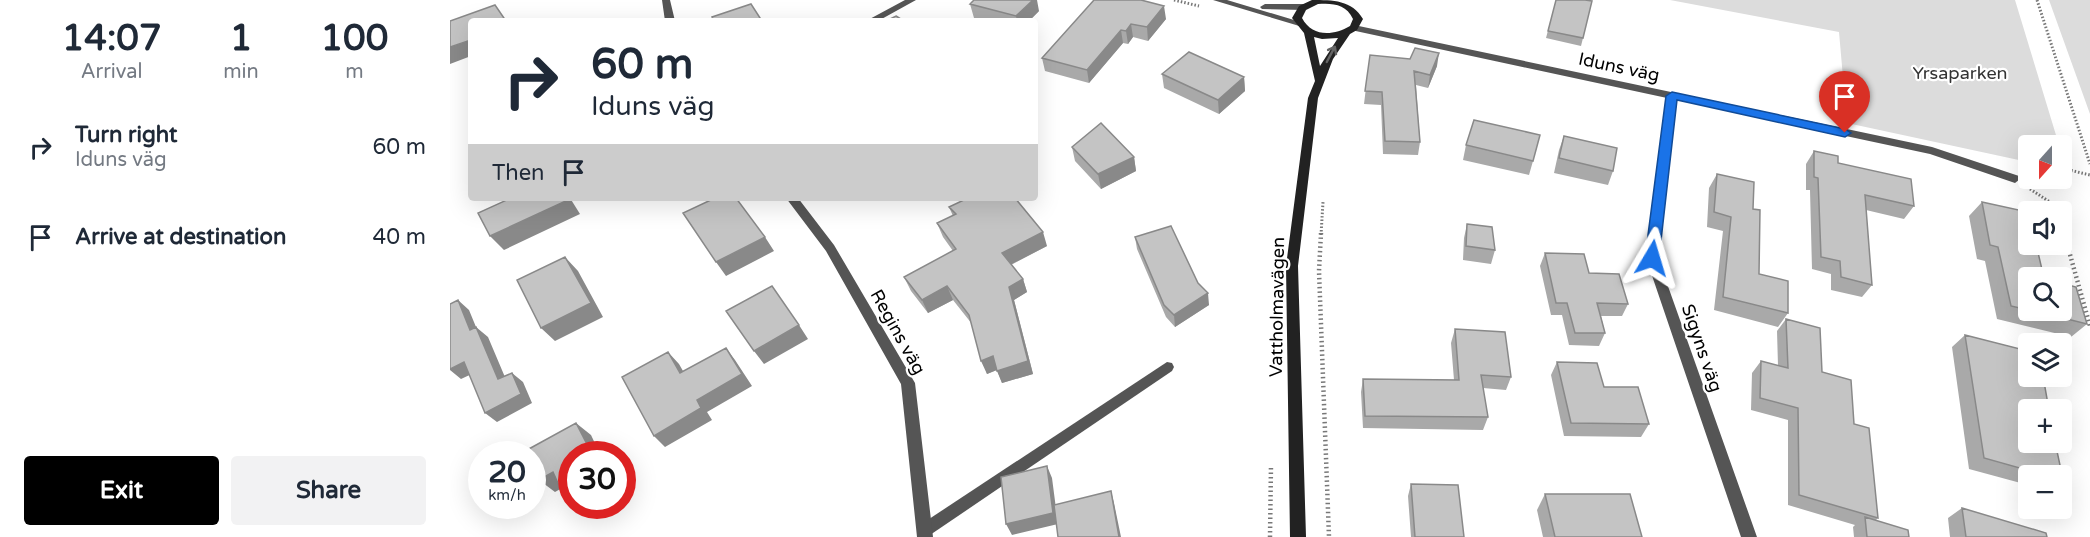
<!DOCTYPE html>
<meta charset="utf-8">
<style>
:root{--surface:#fff;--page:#f2f2f3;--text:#1f2937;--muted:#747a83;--accent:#000}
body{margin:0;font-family:"Varela Round",sans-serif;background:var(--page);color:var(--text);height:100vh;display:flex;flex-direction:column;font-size:22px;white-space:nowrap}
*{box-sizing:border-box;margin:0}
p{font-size:20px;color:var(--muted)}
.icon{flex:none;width:33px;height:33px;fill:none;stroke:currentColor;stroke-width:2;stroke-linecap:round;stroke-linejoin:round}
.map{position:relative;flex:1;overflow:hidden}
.sheet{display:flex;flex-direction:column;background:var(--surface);width:450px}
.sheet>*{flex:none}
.banner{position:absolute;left:18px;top:18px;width:570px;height:183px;border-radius:6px;box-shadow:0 6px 24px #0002;background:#fff;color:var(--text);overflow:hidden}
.needle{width:39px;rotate:201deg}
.buttons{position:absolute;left:1568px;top:135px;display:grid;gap:12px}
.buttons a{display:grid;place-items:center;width:54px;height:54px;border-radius:6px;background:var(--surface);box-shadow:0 6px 24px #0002;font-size:30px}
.speed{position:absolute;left:18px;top:441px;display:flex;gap:12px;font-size:30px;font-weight:700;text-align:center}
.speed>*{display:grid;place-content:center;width:78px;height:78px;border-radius:50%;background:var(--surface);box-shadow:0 6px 24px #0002;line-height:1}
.speed small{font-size:15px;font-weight:400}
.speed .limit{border:9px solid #d22;background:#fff;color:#111}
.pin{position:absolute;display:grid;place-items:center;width:51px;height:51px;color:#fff;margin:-62px -26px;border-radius:50% 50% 50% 0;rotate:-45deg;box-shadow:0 0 6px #0007}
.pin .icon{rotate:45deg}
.me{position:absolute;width:66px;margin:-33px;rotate:7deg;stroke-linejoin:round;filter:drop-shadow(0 0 4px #0008)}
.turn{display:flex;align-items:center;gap:21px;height:126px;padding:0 24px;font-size:27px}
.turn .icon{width:78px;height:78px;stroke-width:2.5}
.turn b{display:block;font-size:42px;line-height:51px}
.then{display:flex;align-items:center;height:57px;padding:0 24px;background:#0003;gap:12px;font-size:22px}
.eta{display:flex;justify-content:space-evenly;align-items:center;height:102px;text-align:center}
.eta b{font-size:36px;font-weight:700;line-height:42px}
.action{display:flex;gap:12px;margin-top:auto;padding:12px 24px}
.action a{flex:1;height:69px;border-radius:6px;background:var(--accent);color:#fff;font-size:24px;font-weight:700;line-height:69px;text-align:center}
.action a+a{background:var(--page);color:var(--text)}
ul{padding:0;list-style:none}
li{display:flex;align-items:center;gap:18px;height:90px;padding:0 24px}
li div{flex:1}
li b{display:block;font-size:22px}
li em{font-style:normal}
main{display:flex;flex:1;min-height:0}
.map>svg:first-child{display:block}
</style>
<main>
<section class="sheet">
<div class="eta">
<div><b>14:07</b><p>Arrival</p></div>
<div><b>1</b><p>min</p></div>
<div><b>100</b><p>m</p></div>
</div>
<ul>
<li><svg class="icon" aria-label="right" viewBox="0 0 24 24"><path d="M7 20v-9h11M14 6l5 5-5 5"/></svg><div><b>Turn right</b><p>Iduns väg</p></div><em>60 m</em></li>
<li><svg class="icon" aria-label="arrive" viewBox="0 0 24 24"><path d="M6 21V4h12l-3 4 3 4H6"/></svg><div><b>Arrive at destination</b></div><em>40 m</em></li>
</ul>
<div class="action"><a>Exit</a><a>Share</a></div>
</section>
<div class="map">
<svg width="1640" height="537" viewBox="0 0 1640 537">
<rect width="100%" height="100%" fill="#fff"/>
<path fill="#dcdcdc" d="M1220 0H1565L1609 145 1578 146V162L1397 123 1389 32Z
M1599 0H1640V114Z"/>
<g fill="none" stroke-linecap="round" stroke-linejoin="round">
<path stroke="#777" stroke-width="3" stroke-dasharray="1.5 2" stroke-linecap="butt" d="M724 0 749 6
M1587 0 1640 164
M1611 168 1640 175
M1580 189 1606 206 1608 212
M1611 223 1614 235
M871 235 873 202"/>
<path stroke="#777" stroke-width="4.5" stroke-dasharray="1.5 3" stroke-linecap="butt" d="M871 233 869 271 879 537
M1614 233 1640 326
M820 537 821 465"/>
<path fill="#555" fill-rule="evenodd" d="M717 362 722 363 724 367 722 371 480 535 475 537 470 535 468 530 470 525Z"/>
<path fill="#555" fill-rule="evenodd" d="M212 0H220L225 21H215Z
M455 0H466L428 21H416Z
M904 25 1482 147 1569 176 1570 179 1565 183 1480 154 1227 100 1208 258 1307 537H1291L1196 258 1217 98 901 30V26Z
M336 198H348L384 245 465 383 483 537H467L451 384 376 251Z"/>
<path fill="#555" fill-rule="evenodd" d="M763 0H777L854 23 849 26 846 25Z
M815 4H854L859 7 854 10 812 9 810 7Z"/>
<path fill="#222" fill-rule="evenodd" d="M862 0C883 0 902 0 913 19L907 30 900 34 883 59 868 98 848 266 856 537H840L836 266 858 98 865 81 854 33 842 18 849 6ZM868 4C883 3 896 4 903 19L900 26C883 36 862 37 852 18L856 10ZM864 37 872 39 888 38 870 66Z"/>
</g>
<path fill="#a9a9a9" d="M644 0 716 19 698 41 683 37 678 44 673 43 639 83 595 71 592 58Z
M1106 0 1133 38 1131 46 1096 38Z
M520 4 589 11 579 21H534L524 18Z
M920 55 987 66 978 88 966 85 970 142 968 155 933 154 931 105 914 104Z
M712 74 794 77 795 91 769 114 714 88Z
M1114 136 1163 171 1158 185 1104 173 1109 150Z
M1016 145 1083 161 1079 175 1013 160Z
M622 147 684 157 686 171 651 189 625 161Z
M1364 151 1388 163 1464 206 1454 219 1416 210 1422 285 1412 297 1381 290V274L1362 269 1360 190H1356V164Z
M1267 174 1309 274 1338 313 1328 327 1264 310 1273 231 1257 227 1259 188Z
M1532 202 1578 278V310H1611L1637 324 1621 337 1547 319 1535 261 1527 259 1519 216Z
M499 207 597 246 561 265 573 279 577 292 564 300 583 374 552 383 547 370 537 374 522 324 503 300 478 313 461 291 454 277 503 251 493 237 487 223 503 216Z
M1017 224 1045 250 1041 264 1013 260 1014 238Z
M685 237 748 283 759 305 725 327 716 317 687 249Z
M1095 253 1178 304 1172 316H1151L1155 333 1149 346 1119 345 1112 315H1101L1090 266Z
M1336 319 1372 372 1404 424 1428 518 1426 520 1459 537H1404L1403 527 1405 525 1338 505V420L1301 410 1302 373 1311 361 1328 366 1327 331Z
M1005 329 1061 377 1056 390 1033 388 1038 417 1033 430 913 428 911 392 913 379 1004 380 1001 343Z
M1515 335 1578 351V376H1593L1599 410H1578V442H1605L1613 479 1611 481V476H1578V485L1519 469 1502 347Z
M1107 362 1154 387 1199 424 1191 437 1114 436 1101 375Z
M961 484 1014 537H961L958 496Z
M1095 494 1192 537H1093L1087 510Z
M1512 508 1597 537H1500L1498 518Z"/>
<path fill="#898989" d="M583 0H587L589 11 579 21H567L566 16Z
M714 6 716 19 698 41 697 27Z
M681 24 683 37 678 44 676 31Z
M671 30 673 43 639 83 637 70Z
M21 40V56L0 64V47Z
M989 53 987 66 978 88 980 75Z
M794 77 795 91 769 114 768 100Z
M684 157 686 171 651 189 648 174Z
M117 198H120L130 214 54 250 40 236Z
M593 232 597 246 556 267 552 253Z
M315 237 324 251 276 276 266 262Z
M115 257 128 271 153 317 105 341 91 328Z
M573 279 577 292 564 300 583 374 552 383 547 371 559 287Z
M497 286 503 300 478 313 472 300Z
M758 293 759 305 725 327 724 315Z
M8 300 19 310 26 327 38 337 60 389 48 379 20 330Z
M349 325 358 339 314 364 304 351Z
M276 348 285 360 302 386 257 412 262 420 215 447 204 436 247 400Z
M218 352 229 364 241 385 230 373Z
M543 356 549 369 537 374 531 361Z
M14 362 26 372 11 379 0 370V369Z
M62 373 73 382 82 403 47 422 35 413Z
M126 423 141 435 150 454H142Z
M597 466 602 478 608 524 562 535 556 524Z
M103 472 119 484 105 492 89 480Z
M661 491 664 503 671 537H669Z
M122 495V504L115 499Z
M123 506H139L130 511Z"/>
<path fill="#c4c4c4" stroke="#898989" stroke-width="1.5" d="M524 0H583L566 16 520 4Z
M644 0H691L714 6 697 27 681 24 676 31 671 30 637 70 592 58Z
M1106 0H1135L1142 1 1133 38 1098 31Z
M301 4 312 21H264L262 17Z
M45 5 56 21H21V40L0 47V21Z
M446 16 454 21H436Z
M965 48 989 53 980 75 964 71 970 142 935 141 932 92 915 91 920 55 960 59Z
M739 52 794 77 768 100 712 74Z
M1024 120 1090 135 1083 161 1016 145Z
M651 123 684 157 648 174 622 147Z
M1114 136 1167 148 1163 171 1109 158Z
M1364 151 1388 156V163L1461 179 1464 206 1415 195 1422 285 1391 277 1390 261 1371 257 1368 178 1364 177Z
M1267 174 1304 182 1303 209 1310 210 1309 274 1338 281V313L1273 297 1281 217 1264 212Z
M61 198H117L118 200 40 236 28 213Z
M265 198H286L315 237 266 262 233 213Z
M518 198H565L593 232 552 253 573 279 559 287 578 361 547 371 543 356 531 361 519 315 497 286 472 300 454 277 506 249 487 223 506 214 499 207Z
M1532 202 1578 212V244H1586L1594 278H1578V310L1561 306 1548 247 1540 245Z
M1017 224 1042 227 1045 250 1016 246Z
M721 226 748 283 758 293 724 315 714 305 685 237Z
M1095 253 1134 254 1139 273 1169 274 1178 304 1147 303 1155 333H1125L1117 303H1106Z
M115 257 141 303 91 328 67 280Z
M1611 283 1626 287 1637 324 1581 310H1611Z
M322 286 349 325 304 351 276 311Z
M8 300 20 330 26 327 48 379 62 373 71 394 35 413 14 362 0 369V304Z
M1336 319 1370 328 1372 372 1401 380 1404 424 1419 428 1428 518 1349 495 1348 408 1310 398 1311 361 1338 368Z
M1005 329 1055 332 1061 377 1031 375 1038 417 915 416 913 379 1009 380Z
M1515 335 1578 351V376H1593L1599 410H1578V442H1605L1613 479H1611V476H1598L1534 458Z
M276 348 292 374 247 400 251 408 204 436 172 377 218 352 230 373Z
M1107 362 1147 363 1154 387H1188L1199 424 1121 423Z
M126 423 142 454H122V495L115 499 103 472 89 480 82 465V454H78L77 450Z
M597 466 603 513 556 524 551 477Z
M961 484 1008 485 1014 537H965Z
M661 491 669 537H608L604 505Z
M1095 494H1180L1192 537H1105Z
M1512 508 1596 533 1597 537H1516Z
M1415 517 1458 530 1459 537H1417Z"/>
<defs><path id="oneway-shaft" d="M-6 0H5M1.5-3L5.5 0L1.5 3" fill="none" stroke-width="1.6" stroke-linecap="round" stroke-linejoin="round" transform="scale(1.5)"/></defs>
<use stroke="#646464" href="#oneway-shaft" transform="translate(881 54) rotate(-62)"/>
<path fill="#1a73e8" stroke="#114b97" stroke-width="1.5" d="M1222 92 1395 129 1401 133 1395 137 1227 100 1209 258 1202 263 1195 258 1216 96Z"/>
<g text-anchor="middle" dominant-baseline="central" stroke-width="4.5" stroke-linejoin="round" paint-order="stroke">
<g font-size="18" fill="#000" stroke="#fff">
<text transform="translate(1169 67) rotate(12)">Iduns väg</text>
<text transform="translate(827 307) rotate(-89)">Vattholmavägen</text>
<text transform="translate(448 332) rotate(61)">Regins väg</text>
<text transform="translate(1252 348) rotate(71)">Sigyns väg</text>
</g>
<g font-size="18" fill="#333" stroke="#fff">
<text x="1510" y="73">Yrsaparken</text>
</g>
</g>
</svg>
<div class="buttons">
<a><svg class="needle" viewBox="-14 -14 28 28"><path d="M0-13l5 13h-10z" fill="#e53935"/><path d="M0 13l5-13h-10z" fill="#747a83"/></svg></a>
<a><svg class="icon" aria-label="sound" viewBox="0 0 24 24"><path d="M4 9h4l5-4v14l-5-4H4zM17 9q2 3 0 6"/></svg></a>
<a><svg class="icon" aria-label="search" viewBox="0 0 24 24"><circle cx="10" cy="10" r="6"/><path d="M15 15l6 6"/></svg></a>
<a><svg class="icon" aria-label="layers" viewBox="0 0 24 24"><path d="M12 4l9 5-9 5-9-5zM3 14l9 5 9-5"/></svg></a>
<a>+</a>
<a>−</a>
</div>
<div class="speed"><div>20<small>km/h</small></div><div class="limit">30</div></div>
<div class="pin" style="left:1395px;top:133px;background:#d93025"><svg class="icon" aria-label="arrive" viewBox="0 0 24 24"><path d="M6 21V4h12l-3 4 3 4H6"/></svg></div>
<svg class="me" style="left:1202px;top:258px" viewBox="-20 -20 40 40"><path d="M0-17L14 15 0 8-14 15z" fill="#1a73e8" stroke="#fff" stroke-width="4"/></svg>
<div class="banner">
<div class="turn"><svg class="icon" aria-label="right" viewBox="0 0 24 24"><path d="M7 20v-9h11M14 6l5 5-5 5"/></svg><div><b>60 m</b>Iduns väg</div></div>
<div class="then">Then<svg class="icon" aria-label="arrive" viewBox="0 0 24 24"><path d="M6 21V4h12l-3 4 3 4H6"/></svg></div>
</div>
</div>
</main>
